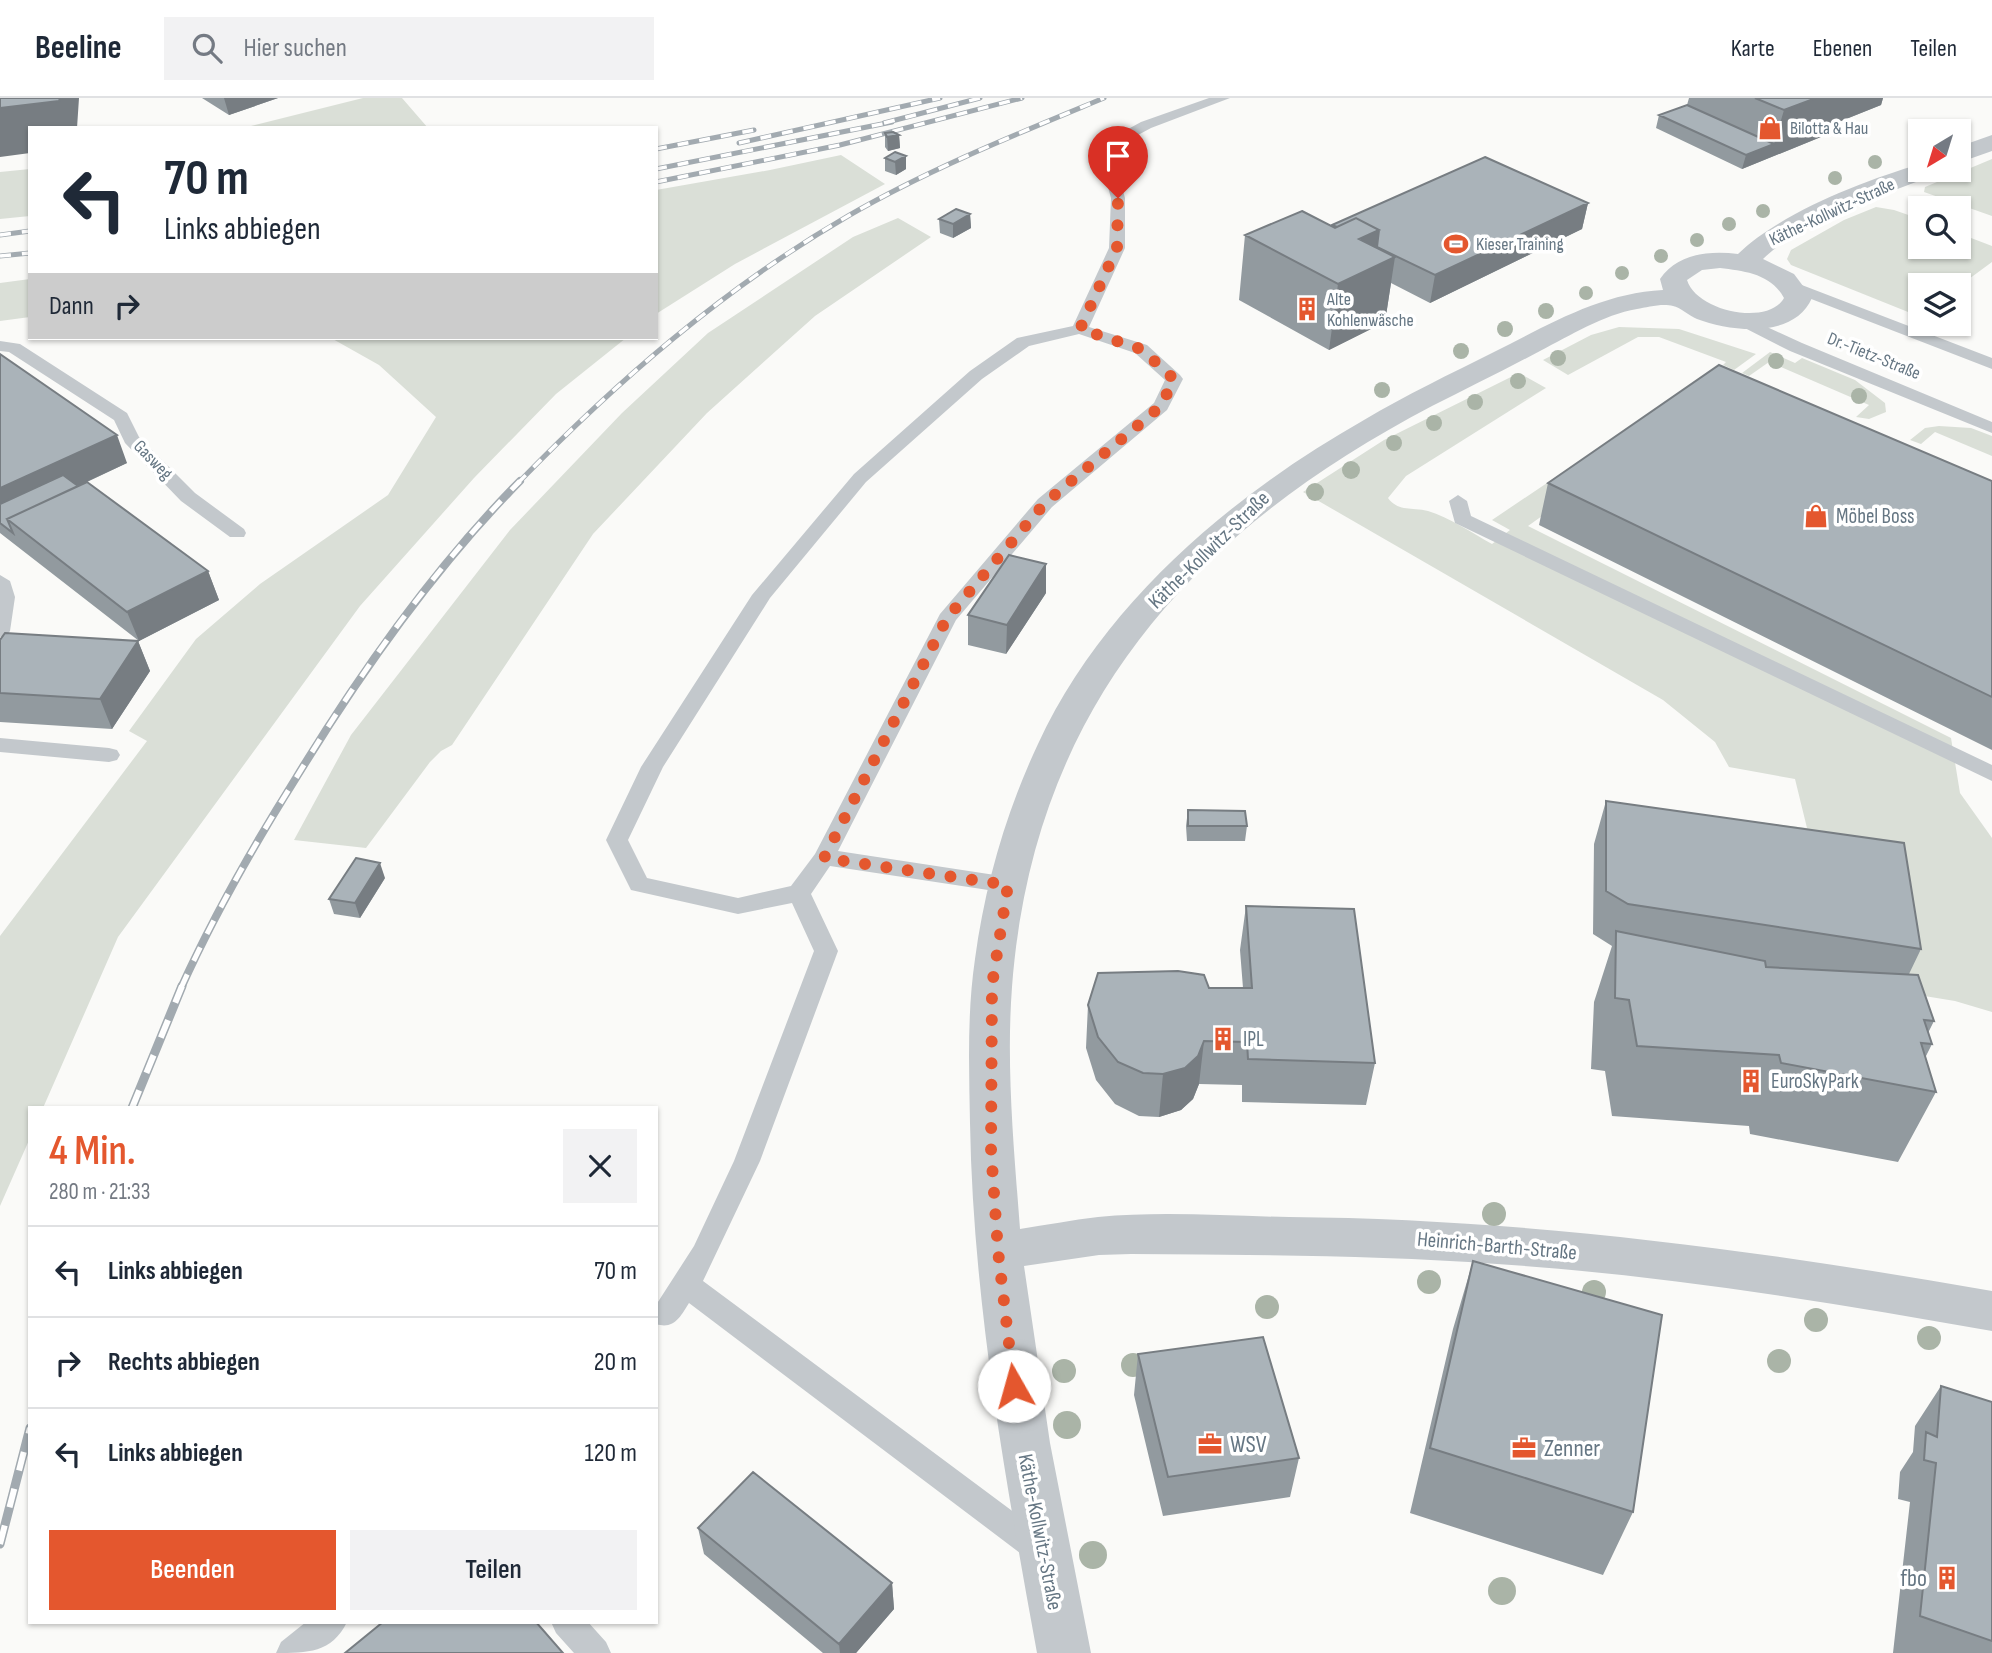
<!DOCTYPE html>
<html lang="de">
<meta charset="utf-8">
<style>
:root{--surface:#fff;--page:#f2f2f3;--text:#1f2937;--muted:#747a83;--line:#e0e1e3;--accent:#e4572e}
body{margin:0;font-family:"Sofia Sans Condensed",sans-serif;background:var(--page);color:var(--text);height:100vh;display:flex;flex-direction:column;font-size:26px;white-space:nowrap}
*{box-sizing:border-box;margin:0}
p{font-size:23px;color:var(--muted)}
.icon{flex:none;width:38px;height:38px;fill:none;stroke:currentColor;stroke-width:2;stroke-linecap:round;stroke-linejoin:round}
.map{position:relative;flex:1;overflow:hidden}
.drawer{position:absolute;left:28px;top:1008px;width:630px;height:518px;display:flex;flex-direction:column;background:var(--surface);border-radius:0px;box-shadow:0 2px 5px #0004}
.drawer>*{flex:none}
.top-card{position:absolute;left:28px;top:28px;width:630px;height:214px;border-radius:0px;box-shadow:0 2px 5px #0004;background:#fff;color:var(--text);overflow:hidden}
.needle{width:46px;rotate:218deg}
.controls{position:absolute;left:1908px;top:21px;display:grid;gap:14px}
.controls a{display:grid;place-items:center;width:63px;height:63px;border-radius:0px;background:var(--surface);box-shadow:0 2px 5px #0004;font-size:35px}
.pin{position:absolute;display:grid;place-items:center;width:60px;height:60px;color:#fff;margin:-72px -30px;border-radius:50% 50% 50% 0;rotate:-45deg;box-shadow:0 0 7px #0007}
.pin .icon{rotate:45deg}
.me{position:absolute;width:77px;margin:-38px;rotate:353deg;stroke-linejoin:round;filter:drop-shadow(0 0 5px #0008)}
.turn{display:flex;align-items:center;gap:24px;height:147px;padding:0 21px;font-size:32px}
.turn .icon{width:91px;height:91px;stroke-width:2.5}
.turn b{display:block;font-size:49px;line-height:60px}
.then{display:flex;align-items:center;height:66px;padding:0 21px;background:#0003;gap:14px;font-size:26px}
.round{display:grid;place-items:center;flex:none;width:74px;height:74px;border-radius:0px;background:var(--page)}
.head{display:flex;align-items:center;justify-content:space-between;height:119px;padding:0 21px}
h1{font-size:42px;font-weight:600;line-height:52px;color:var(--accent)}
.button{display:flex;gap:14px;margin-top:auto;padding:14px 21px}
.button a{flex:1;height:80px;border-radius:0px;background:var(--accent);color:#fff;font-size:28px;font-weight:600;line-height:80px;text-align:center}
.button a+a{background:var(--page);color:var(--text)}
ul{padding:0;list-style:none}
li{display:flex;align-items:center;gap:21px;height:91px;padding:0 21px;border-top:2px solid var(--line)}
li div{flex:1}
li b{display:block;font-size:26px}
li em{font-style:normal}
header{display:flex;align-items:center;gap:42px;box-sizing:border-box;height:98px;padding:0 35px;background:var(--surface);border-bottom:2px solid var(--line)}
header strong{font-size:33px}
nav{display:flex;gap:38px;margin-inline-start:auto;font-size:24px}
.search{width:490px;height:63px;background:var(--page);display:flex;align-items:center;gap:18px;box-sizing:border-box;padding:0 24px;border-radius:0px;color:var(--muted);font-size:26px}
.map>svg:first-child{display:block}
</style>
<header>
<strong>Beeline</strong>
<div class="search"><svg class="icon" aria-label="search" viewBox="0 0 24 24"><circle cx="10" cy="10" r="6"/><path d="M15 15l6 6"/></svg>Hier suchen</div>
<nav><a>Karte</a><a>Ebenen</a><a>Teilen</a></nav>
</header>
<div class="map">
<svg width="1992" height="1555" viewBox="0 0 1992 1555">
<rect width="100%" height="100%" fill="#fafaf8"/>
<path fill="#dadfd7" d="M363 0H402L428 30H243Z
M841 57 885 86 735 166 656 216V92L770 72Z
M1992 61V118L1924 94 1925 89Z
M30 71V118L0 121V74Z
M1876 109 1894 112 1920 121V149H1958V135L1992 148V164L1958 189 1920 187 1918 218 1791 167 1787 161 1791 152 1844 122Z
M898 120 931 139 815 218 707 315 593 436 452 647 441 653 430 664 366 750 294 742 351 637 510 432 622 315 708 235 853 139Z
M30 181V219L0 223V185Z
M1619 229 1679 231 1756 256 1734 272 1723 267 1726 264 1659 239H1638L1568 277 1543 262 1591 237Z
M331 240H626L556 296 474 380 360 508 118 839 43 1010H30V1040L0 1108V838L147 643 129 633 196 541 260 486 388 397 436 319 379 267Z
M1770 254 1795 265 1802 260 1855 282 1885 305 1886 314 1869 321 1856 319 1869 307 1769 264 1749 278 1742 275Z
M1519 275 1546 290 1406 378 1388 400C1398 414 1413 409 1428 413 1449 419 1472 435 1492 446L1510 432 1492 422 1679 296 1700 305 1528 428 1951 640 1960 695 1992 740V914L1955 903 1900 894 1733 721 1807 730 1795 681 1729 669 1715 644 1663 602 1303 394 1384 342Z
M1939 328 1971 330 1992 338V358L1935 334 1921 346 1910 342 1925 330Z"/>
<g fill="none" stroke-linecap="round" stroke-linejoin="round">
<path fill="#c3c8cc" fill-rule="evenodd" d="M1209 0H1230L1151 30 1112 51 1125 100V150L1089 229 1147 247 1180 277 1183 281 1167 312 1052 409 956 522 838 753 1008 779 1016 781 1019 787 1016 793 1008 795 830 768 811 796 838 853 760 1063 703 1183 1050 1441 1054 1451 1050 1461 1039 1465 1028 1461 689 1205C681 1218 674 1232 656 1226V1207L694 1148 734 1063 814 853 792 805 738 816 631 792 606 742 641 669 752 497 854 376 970 273 1017 240 1073 228 1109 150 1111 100 1097 50 1099 47 1141 24ZM1079 236 1135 255 1165 282 1154 305 1038 401 940 516 815 756 791 788 738 800 647 780 628 742 663 669 770 500 866 384 982 281 1029 248Z
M1794 184 1992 260V271L1788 192 1786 189Z
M1741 217 1802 245 1992 324V335L1790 253 1735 225 1733 222Z
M0 243 20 246 127 315 139 339 195 395 244 431 246 435 244 439H230L181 403 125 345 114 322 9 254 0 253Z
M1458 397 1467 403 1471 418 1992 667V683L1455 425 1449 403Z
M0 477 10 483 15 499 10 533 7 537 0 539Z
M0 640 109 650 117 652 120 657 117 662 109 664 0 654Z
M306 1524H347C332 1555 307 1555 276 1555L281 1544Z
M551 1524H588L606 1544 611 1555H574L556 1535Z"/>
<path fill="#c3c8cc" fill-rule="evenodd" d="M1992 37V53L1958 65V49Z
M1920 66V72H1937L1934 77C1880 99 1805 120 1763 161L1794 176 1812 200C1794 241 1732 234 1697 221 1689 218 1680 209 1673 208 1663 205 1647 209 1637 211 1603 217 1571 237 1540 253 1504 272 1468 290 1432 308 1192 434 1033 609 1012 889 1006 969 1014 1051 1020 1131 1046 1127 1072 1122 1098 1119 1161 1113 1226 1118 1289 1119 1525 1121 1759 1152 1992 1193V1233C1828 1204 1664 1177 1497 1166 1375 1157 1253 1157 1131 1156L1099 1157 1024 1168 1050 1345 1091 1555H1037C1005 1379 973 1203 970 1025 969 970 967 915 975 861 985 787 1006 714 1038 646 1103 505 1232 397 1364 322 1406 297 1450 276 1494 254 1548 227 1601 195 1663 192L1660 181C1677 156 1709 152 1738 156 1780 115 1863 83 1920 66ZM1720 170C1745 173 1771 176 1784 200 1769 228 1697 214 1687 182L1702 172Z"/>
<g stroke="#a2aab0" stroke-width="5">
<path id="rail-far2" d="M884 25 980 0
M739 45 940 0
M656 51 754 32
M656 71 892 24
M656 84 840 47 1022 0
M0 137 30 133
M0 158 30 155
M518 385C617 283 724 190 848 118 929 71 1017 36 1104 0"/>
</g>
<g stroke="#a2aab0" stroke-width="8">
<path id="rail-far1" d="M181 890C214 817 254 747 296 680 360 575 433 471 520 383"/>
</g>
<g stroke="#a2aab0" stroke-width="9">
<path id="rail" d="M132 1010 182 888
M0 1446 30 1330"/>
</g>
<use href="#rail-far2" stroke="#fff" stroke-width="3.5" stroke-dasharray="11" stroke-linecap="butt"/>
<use href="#rail-far1" stroke="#fff" stroke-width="5" stroke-dasharray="15" stroke-linecap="butt"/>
<use href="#rail" stroke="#fff" stroke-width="6" stroke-dasharray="19" stroke-linecap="butt"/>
</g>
<g fill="#aab4a7">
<circle cx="1875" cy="64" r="7"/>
<circle cx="1835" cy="80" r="7"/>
<circle cx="1763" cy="113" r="7"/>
<circle cx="1729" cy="126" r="7"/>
<circle cx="1697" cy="142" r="7"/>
<circle cx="1661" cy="158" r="7"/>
<circle cx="1622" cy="175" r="7"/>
<circle cx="1586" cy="195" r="7"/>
<circle cx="1546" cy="213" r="8"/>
<circle cx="1505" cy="231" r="8"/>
<circle cx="1461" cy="253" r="8"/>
<circle cx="1558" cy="260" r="8"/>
<circle cx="1776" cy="263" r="8"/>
<circle cx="1518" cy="283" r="8"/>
<circle cx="1382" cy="292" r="8"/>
<circle cx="1859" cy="298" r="8"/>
<circle cx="1475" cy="304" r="8"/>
<circle cx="1434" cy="325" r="8"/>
<circle cx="1394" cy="345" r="8"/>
<circle cx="1351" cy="372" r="9"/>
<circle cx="1315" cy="394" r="9"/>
<circle cx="1494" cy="1116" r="12"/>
<circle cx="1429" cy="1184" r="12"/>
<circle cx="1594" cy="1194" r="12"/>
<circle cx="1267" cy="1209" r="12"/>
<circle cx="1816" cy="1222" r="12"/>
<circle cx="1929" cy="1240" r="12"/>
<circle cx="1779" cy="1263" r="12"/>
<circle cx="1133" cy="1267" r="12"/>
<circle cx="1064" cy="1273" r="12"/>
<circle cx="1067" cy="1327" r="14"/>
<circle cx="1093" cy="1457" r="14"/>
<circle cx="1502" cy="1493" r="14"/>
</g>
<path fill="#929a9f" d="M202 0H278L229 17Z
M1689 0H1883L1881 7 1841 23 1838 32 1742 71 1656 30 1659 17 1687 7Z
M885 35 899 37 900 50 888 53 885 49Z
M906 58V71L896 77 885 73V60Z
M1588 105 1582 131 1430 205 1391 185 1385 224 1329 252 1239 202 1245 137 1332 128V127Z
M970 116 971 130 953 140 940 135 939 121Z
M0 256 127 365 87 384 208 473 219 502 139 543 0 435Z
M1992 383V652L1539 427 1548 385Z
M1046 495 1006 556 968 547V517Z
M0 542 138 543 150 573 112 631 0 624Z
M1606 703 1921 851 1909 876 1934 923 1928 935 1932 946 1925 960 1936 994 1898 1064 1750 1036 1749 1028 1612 1018 1605 973 1591 971 1594 904 1612 848 1593 836 1594 746Z
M1188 712 1247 728 1245 743H1187L1186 728Z
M385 780 360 820 334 816 329 801Z
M1246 808 1375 965 1366 1007 1242 1004V987L1199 986 1193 1001 1181 1012 1159 1019 1139 1018 1115 1006 1096 982 1086 950 1088 907 1209 890H1243L1240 852Z
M1473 1163 1633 1414 1603 1477 1410 1415 1453 1231Z
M1138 1256 1299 1360 1290 1399 1163 1418 1134 1297Z
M1941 1288 1992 1304V1555H1893L1910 1404 1898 1401 1900 1374 1913 1354 1915 1328Z
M698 1430 892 1485 894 1511 856 1555H823L704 1456Z"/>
<path fill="#777d82" d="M60 0H79L77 30H30V55L0 59V10Z
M224 0H278L229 17Z
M1816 0H1883L1881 7 1841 23 1838 32 1742 71 1746 57 1774 46 1784 12Z
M899 37 900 50 888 53 887 39Z
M906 58V71L896 77 895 64Z
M1588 105 1582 131 1430 205 1435 177Z
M970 116 971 130 953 140V126Z
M1379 132 1374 169 1395 159 1385 224 1329 252 1338 186 1359 141Z
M117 337 127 365 0 424V390Z
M1046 466V495L1006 556 1007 527Z
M208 473 219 502 139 543 127 514Z
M138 543 150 573 112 631 100 601Z
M380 765 385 780 360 820 355 805Z
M1204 943 1199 986 1193 1001 1181 1012 1159 1019 1163 976Z
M892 1485 894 1511 856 1555H840L839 1546Z"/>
<path fill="#aab3b9" stroke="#777d82" stroke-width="2" d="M0 0H60L59 3 0 10Z
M1755 0H1816L1784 12Z
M1687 7 1774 46 1746 57 1659 17Z
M893 34 899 37 887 39 885 35Z
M895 54 906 58 895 64 885 60Z
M1485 59 1588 105 1435 177 1377 149 1379 132 1356 120 1337 129 1332 127Z
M956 111 970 116 953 126 939 121Z
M1302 113 1335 130 1356 120 1379 132 1359 141 1395 159 1338 186 1245 137Z
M0 256 117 337 0 390Z
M1719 267 1992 383V599L1548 385Z
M63 377 78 388 7 421 13 435 0 425V406Z
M87 384 208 473 127 514 7 421Z
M1009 457 1046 466 1007 527 968 517Z
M5 535 138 543 100 601 0 595V542Z
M1606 703 1904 745 1921 851 1628 806 1606 793Z
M1188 712 1245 713 1247 728H1188Z
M356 760 380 765 355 805 329 801Z
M1246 808 1354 811 1375 965 1248 961 1247 944 1204 943 1198 958 1185 970 1163 976 1143 975 1118 964 1098 939 1088 907 1098 875 1178 873 1204 877 1209 890H1252Z
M1616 833 1765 863 1766 869 1918 877 1934 923 1924 922 1932 946 1921 945 1936 994 1781 965 1779 957 1637 948 1629 902 1615 900Z
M1473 1163 1662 1217 1633 1414 1430 1350Z
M1263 1239 1299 1360 1168 1379 1138 1256Z
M1941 1288 1992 1304V1543L1920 1518 1936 1365 1924 1362 1926 1334 1937 1339Z
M753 1374 892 1485 839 1546 698 1430Z
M383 1524H536L563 1555H345Z"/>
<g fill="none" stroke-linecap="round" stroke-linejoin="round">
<path stroke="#e4572e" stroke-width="12" stroke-dasharray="0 21.6" d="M1014 1288 998 1153 991 1051 992 887 1008 787 824 760 947 520 1045 405 1161 308 1174 281 1141 251 1080 231 1117 150 1118 100"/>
</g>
<defs>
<g id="shop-bare" transform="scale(1.89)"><path d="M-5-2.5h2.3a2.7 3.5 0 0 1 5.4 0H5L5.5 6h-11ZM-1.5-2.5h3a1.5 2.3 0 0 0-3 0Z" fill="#e4572e" stroke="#fff" stroke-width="2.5" paint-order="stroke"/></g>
<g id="stadium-bare" transform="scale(1.89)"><path d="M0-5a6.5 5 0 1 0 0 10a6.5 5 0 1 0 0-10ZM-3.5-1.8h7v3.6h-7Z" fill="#e4572e" stroke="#fff" stroke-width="2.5" paint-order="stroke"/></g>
<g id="building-bare" transform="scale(1.89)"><path d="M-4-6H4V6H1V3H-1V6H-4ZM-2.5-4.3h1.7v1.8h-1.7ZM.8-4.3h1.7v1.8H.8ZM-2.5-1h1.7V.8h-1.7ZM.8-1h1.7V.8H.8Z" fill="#e4572e" stroke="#fff" stroke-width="2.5" paint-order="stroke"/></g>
<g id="office-bare" transform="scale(1.89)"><path d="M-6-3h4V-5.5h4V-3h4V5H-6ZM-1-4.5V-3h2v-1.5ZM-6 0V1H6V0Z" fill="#e4572e" stroke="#fff" stroke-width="2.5" paint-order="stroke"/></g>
</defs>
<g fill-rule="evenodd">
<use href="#shop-bare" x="1770" y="30"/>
<use href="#stadium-bare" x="1456" y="146"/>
<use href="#building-bare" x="1307" y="211"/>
<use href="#shop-bare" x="1816" y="418"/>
<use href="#building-bare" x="1223" y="941"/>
<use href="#building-bare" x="1751" y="983"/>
<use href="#office-bare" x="1210" y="1346"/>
<use href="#office-bare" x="1524" y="1350"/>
<use href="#building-bare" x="1947" y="1480"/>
</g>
<g text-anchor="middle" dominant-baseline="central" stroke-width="7" stroke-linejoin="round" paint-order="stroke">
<g font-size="18" fill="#657683" stroke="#fff" text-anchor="start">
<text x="1790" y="30">Bilotta &amp; Hau</text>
<text x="1476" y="146">Kieser Training</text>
<text x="1327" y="201">Alte<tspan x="1327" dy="21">Kohlenwäsche</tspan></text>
</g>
<g font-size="18" fill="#657683" stroke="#fff">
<text transform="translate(1832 114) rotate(-25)">Käthe-Kollwitz-Straße</text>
<text transform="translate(1874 258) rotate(22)">Dr.-Tietz-Straße</text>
<text transform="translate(153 362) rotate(46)">Gasweg</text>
</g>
<g font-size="21" fill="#657683" stroke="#fff" text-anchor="start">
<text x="1836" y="418">Möbel Boss</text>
<text x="1243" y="941">IPL</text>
<text x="1771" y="983">EuroSkyPark</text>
</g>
<g font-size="21" fill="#657683" stroke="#fff">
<text transform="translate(1209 452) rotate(-44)">Käthe-Kollwitz-Straße</text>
<text transform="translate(1497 1148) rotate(5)">Heinrich-Barth-Straße</text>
<text transform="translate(1040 1434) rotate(79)">Käthe-Kollwitz-Straße</text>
</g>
<g font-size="24" fill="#657683" stroke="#fff" text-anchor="start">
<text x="1230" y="1346">WSV</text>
<text x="1544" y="1350">Zenner</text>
<text x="1927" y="1480" text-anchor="end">fbo</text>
</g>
</g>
</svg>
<div class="controls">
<a><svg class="needle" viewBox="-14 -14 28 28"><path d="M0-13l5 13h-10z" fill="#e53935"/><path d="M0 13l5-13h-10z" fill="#747a83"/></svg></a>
<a><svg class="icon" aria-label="search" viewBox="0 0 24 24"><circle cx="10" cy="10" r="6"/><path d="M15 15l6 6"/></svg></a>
<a><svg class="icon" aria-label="layers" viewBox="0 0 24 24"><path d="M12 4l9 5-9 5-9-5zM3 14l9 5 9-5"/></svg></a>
</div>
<div class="pin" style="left:1118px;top:100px;background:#d93025"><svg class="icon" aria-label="arrive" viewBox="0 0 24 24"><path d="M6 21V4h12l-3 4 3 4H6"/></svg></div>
<svg class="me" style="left:1014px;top:1288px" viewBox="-20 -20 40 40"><circle r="19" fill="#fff"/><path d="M0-13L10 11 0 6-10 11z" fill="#e4572e"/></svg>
<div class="top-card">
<div class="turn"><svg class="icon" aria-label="left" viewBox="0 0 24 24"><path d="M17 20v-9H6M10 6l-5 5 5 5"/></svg><div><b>70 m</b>Links abbiegen</div></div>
<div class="then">Dann<svg class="icon" aria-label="right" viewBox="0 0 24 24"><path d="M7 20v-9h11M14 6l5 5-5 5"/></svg></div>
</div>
<section class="drawer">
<div class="head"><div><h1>4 Min.</h1><p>280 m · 21:33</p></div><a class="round"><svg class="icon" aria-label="close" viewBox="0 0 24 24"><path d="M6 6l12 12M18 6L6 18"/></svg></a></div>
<ul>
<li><svg class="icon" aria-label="left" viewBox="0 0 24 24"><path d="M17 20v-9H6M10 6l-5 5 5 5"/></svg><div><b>Links abbiegen</b></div><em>70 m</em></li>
<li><svg class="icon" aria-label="right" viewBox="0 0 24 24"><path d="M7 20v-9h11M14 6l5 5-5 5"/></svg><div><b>Rechts abbiegen</b></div><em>20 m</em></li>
<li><svg class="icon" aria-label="left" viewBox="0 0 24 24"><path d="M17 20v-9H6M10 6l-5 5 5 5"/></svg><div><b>Links abbiegen</b></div><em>120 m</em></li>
</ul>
<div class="button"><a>Beenden</a><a>Teilen</a></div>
</section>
</div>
